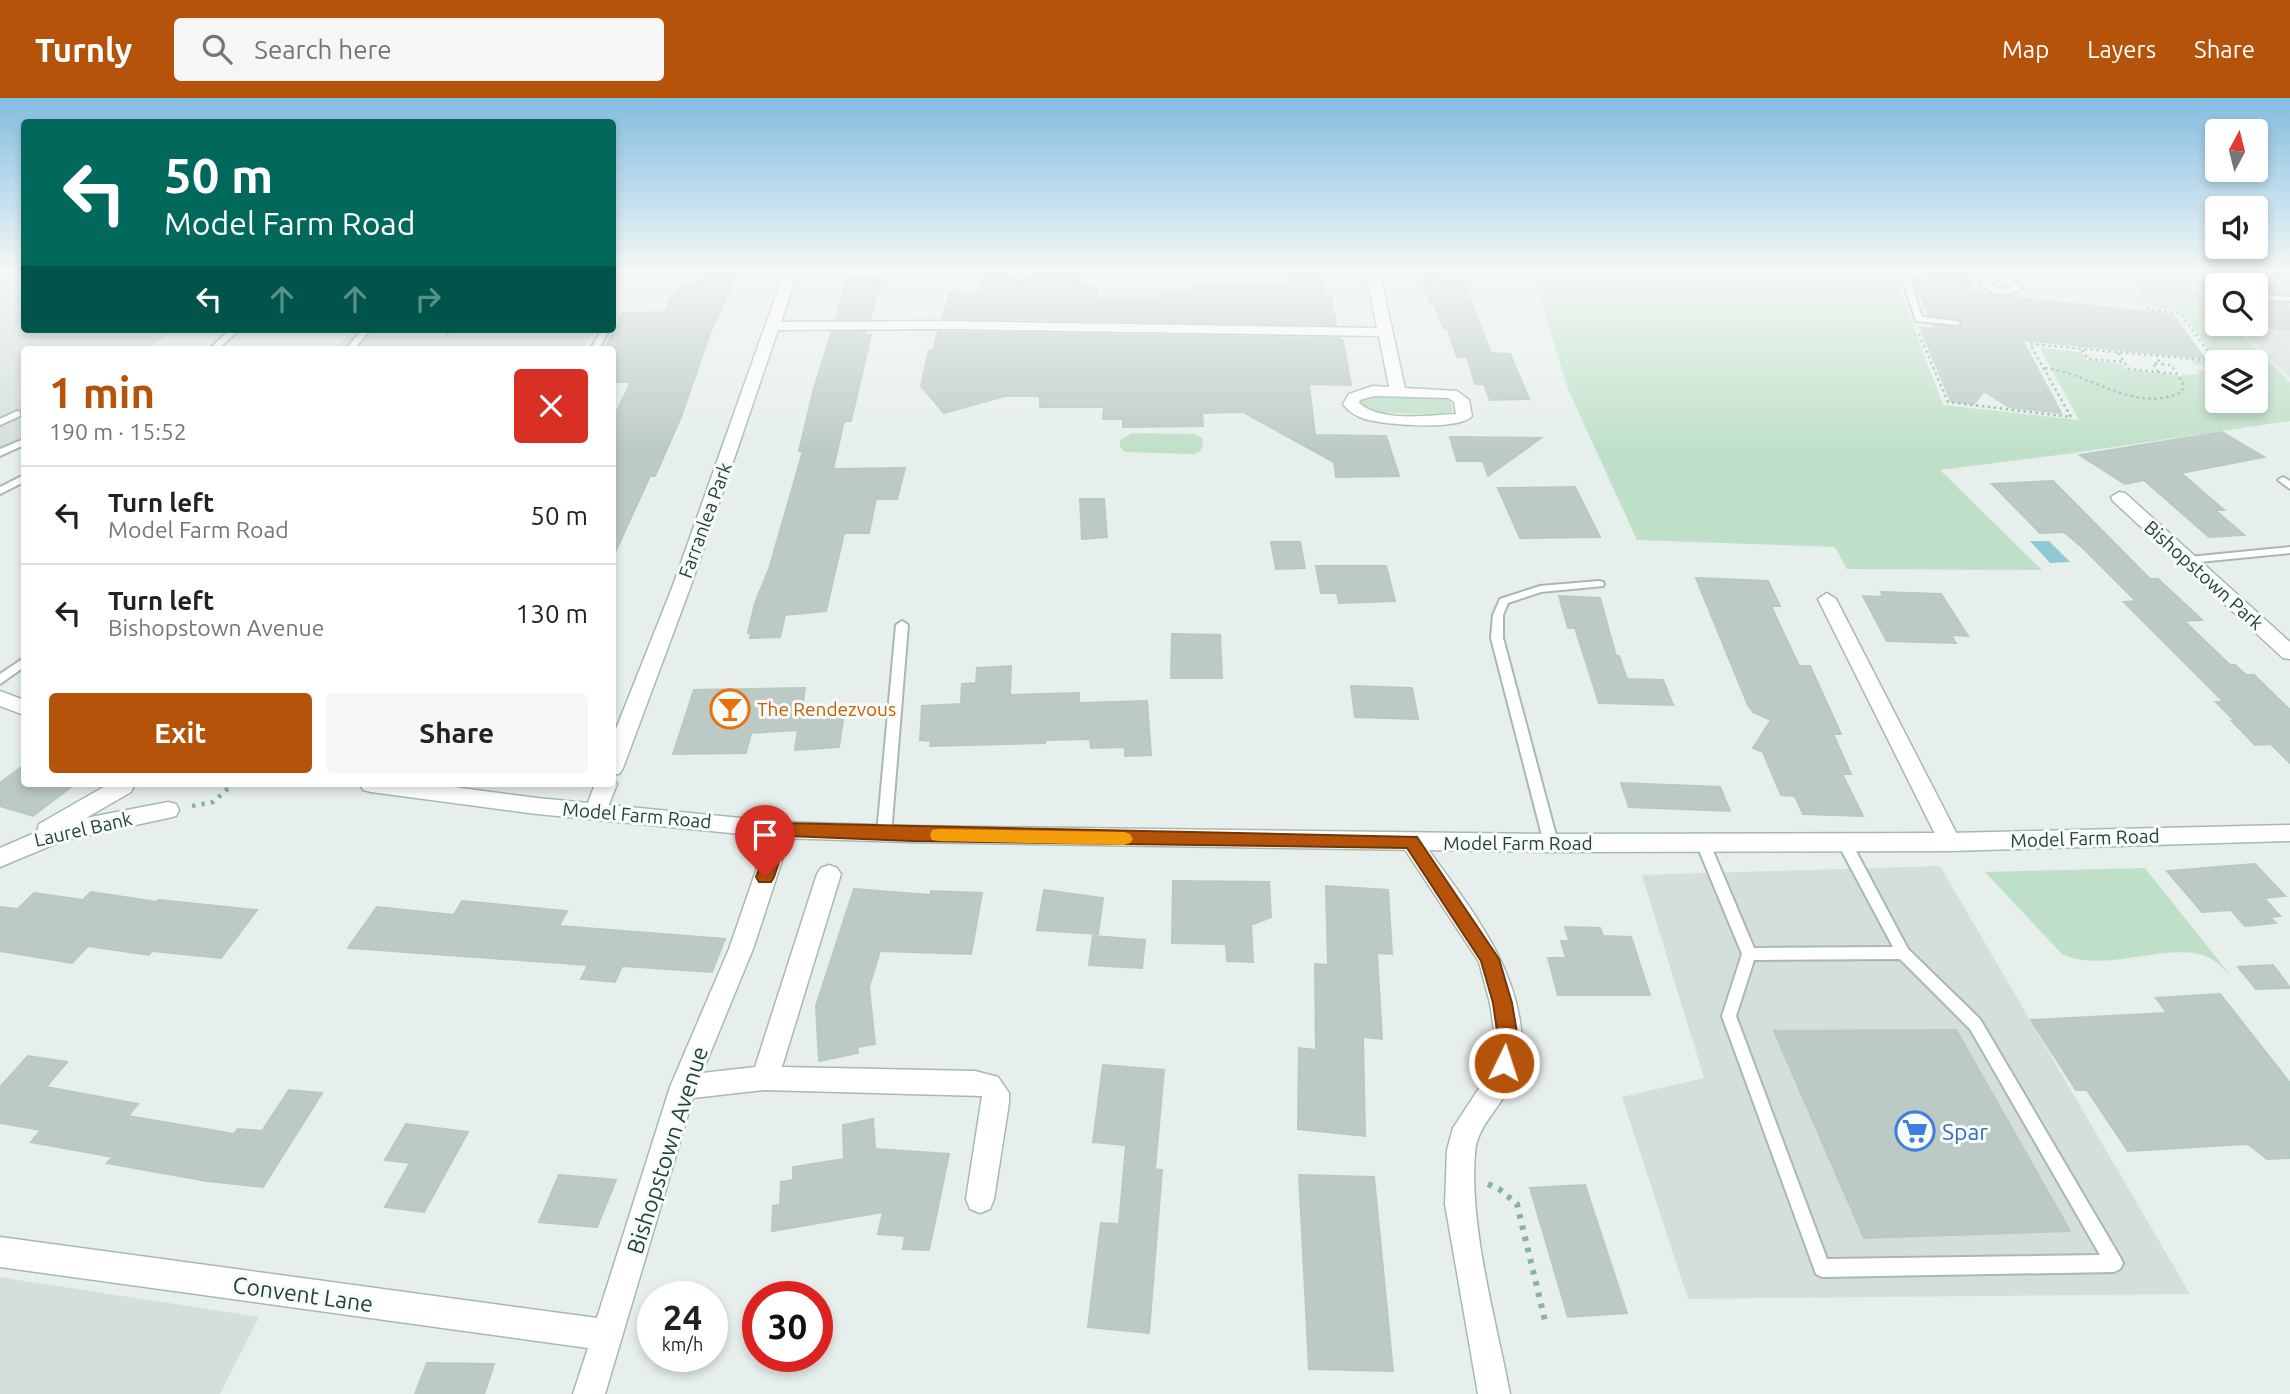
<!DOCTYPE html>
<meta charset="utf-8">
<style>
:root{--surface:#fff;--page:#f6f6f6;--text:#222;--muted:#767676;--line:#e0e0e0;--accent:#b45309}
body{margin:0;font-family:Ubuntu,sans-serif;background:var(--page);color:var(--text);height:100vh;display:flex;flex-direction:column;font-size:26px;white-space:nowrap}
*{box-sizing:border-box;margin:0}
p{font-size:23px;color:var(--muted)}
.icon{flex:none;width:38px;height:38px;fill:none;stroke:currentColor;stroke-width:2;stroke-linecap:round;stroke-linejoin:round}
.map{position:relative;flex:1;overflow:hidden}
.side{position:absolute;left:21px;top:248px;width:595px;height:441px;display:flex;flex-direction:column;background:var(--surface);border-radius:7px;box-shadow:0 4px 10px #0003}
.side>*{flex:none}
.guide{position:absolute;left:21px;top:21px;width:595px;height:214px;border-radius:7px;box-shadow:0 4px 10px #0003;background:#00695c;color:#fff;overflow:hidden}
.needle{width:46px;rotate:7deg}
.tools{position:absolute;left:2205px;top:21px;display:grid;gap:14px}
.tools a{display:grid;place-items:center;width:63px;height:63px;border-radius:7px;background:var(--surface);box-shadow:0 4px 10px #0003;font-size:35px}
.speed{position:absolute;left:637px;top:1183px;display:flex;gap:14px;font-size:35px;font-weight:700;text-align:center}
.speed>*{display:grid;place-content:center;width:91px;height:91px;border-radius:50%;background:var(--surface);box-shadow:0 4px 10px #0003;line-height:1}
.speed small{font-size:18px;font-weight:400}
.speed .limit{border:10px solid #d22;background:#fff;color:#111}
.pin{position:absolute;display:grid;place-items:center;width:60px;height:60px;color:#fff;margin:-72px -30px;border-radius:50% 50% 50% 0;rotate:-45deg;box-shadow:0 0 7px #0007}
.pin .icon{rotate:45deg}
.me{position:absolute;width:77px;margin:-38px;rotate:4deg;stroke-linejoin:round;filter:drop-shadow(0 0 5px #0008)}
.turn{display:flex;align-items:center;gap:24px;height:147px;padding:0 28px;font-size:32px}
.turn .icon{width:91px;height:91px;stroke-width:2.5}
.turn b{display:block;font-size:49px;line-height:60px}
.lanes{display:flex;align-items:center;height:66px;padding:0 28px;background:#0003;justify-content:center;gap:35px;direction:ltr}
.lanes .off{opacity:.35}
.round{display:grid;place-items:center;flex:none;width:74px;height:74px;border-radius:7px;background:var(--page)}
.overview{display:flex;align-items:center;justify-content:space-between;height:119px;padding:0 28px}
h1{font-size:42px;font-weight:700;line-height:52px;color:var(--accent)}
.cta{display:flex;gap:14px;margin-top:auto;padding:14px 28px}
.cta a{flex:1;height:80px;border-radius:7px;background:var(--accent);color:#fff;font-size:28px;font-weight:700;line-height:80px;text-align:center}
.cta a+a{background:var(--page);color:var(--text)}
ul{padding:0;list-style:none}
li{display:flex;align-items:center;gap:21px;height:98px;padding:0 28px;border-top:2px solid var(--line)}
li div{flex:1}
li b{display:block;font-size:26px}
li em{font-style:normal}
header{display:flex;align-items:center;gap:42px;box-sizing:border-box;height:98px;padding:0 35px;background:var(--accent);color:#fff}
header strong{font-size:33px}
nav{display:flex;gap:38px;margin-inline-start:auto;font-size:24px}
.search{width:490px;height:63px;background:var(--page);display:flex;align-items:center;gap:18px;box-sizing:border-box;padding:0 24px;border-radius:7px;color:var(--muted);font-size:26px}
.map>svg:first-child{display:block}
</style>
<header>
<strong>Turnly</strong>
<div class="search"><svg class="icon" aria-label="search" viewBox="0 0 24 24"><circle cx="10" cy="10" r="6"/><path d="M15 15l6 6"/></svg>Search here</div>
<nav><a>Map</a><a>Layers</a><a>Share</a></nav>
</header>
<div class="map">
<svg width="2290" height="1296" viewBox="0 0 2290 1296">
<rect width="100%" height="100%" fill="#e6efeb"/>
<path fill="#d4dfda" d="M0 172H24V231H174L148 252H24V340L0 351Z
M2179 172H2254L2290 178V280L2234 226H2256V187H2217V209Z
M354 231H596L582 252H334Z
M1940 768 2190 1196 1688 1201 1622 999 1704 980 1642 777Z
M0 1179 18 1182 259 1219 220 1296H0Z"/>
<path fill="#bfe0c8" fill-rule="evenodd" d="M1531 172H1892L1943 307 2079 322 2040 250 2081 254 2086 262 2122 266 2126 272 2182 278V276L2200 277 2197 272 2206 273 2202 267 2193 266 2190 262 2217 264 2181 212 2151 209 2148 205 2135 204 2131 198 2143 199 2125 172H2176L2217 213V226H2230L2290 284V323L2066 356 1940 372 2042 472 1847 471 1835 449 1637 442 1568 291ZM2218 264H2256V303H2217Z
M1378 298 1441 300 1450 303 1453 313 1447 316 1376 315 1359 306 1363 300Z
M1132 335 1195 336 1202 340 1203 348 1199 354 1193 356 1125 354 1120 349V342Z
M2145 770 2231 878C2225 873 2218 864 2210 860 2170 841 2107 877 2062 856L1985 774Z"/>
<path fill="#8ec9d4" d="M2030 443H2049L2070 464 2050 465Z"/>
<path fill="#bbcac4" stroke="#b8c9c2" stroke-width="2" d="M705 172H738L711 233 681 319 655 378H650L612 461V323L631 284H612V252H604L623 215 665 214 672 197H676L681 187H692L694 182H701Z
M1039 172H1064L1080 177 1079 188 1097 189 1096 200H1159V195H1194L1193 185 1285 188 1283 177H1321L1325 198H1331L1336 227 942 220 950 195 978 196 982 178H1037Z
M1420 172H1443L1447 183H1463L1491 255 1510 256 1529 301 1490 302 1484 286H1475L1467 259H1457L1448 231H1444L1433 204H1429Z
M1924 172H1963L1975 195 2173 217 2204 260 2022 242 2061 315 2009 309 1984 293 1974 306 1951 303 1920 229 1935 231 1933 227 1959 230 1962 224 1956 220 1929 217 1912 180 1928 181Z
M2197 172H2252L2273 176 2281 196H2256V187H2217V191Z
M882 180 870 221H836L846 181Z
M2256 201 2285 205 2290 216V231L2257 229 2254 226Z
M832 234H866L865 237H871L851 323H844L833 371 905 370 897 401H876L869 435H844L826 513 785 517 780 539 750 540 751 535H748L755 505 769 471 803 353H799L814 290Z
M938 234 1339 240 1343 243 1351 287 1309 286 1315 337 1386 338 1399 378 1336 379 1334 364 1243 314 1202 315 1203 328 1123 329V321H1103L1104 309H1040V300L1038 298H1005L944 315 921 288 929 252H933Z
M2222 334 2264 359 2181 375 2224 412H2215L2244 437 2209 439 2144 382 2125 386 2080 357Z
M1450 339 1541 340 1488 378 1483 363H1457Z
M2053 383 2150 481H2158L2202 522 2184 523 2230 567H2235L2246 577H2254L2290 612V665L2271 646 2255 647 2232 623H2235L2216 604H2224L2124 504 2136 503 2082 449 2064 434 2040 435 1992 386Z
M1575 389 1600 439 1520 440 1498 390Z
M1080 401H1104L1107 439 1082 441Z
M1271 444H1300L1305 470 1276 471Z
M1316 468H1386L1395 503 1339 505 1337 495H1321Z
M1696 480 1768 483 1780 508H1771L1799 568H1810L1841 636H1833L1851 676H1842L1863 718 1803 716 1795 698 1781 697 1763 654 1753 650 1771 622 1753 614 1748 607Z
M1881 494 1941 496 1968 538 1951 537 1956 545 1887 543 1863 498 1883 499Z
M1559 498 1600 500 1616 558H1619L1627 581 1663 582 1673 607 1599 605 1575 530H1568Z
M1172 536 1220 537 1222 580H1171Z
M1011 568 1010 597 1079 595V605L1147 603 1151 657 1125 658V649L1091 650 1090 641 1045 642V645L930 648 931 643 920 642 922 608 961 606 962 586 976 585 977 570Z
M1351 588 1412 590 1418 621 1355 619Z
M805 590 802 611 841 609 840 615H844L839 649 795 652 798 632 751 635 746 655 673 656 694 592Z
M24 667V686H75L33 718 0 708V685Z
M1621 685 1720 689 1730 713 1629 709Z
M2255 766 2285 798 2264 800 2280 818 2270 819 2276 825 2245 828 2231 812 2202 814 2167 773Z
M1173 783 1269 784 1271 819 1251 827 1253 864 1227 863 1226 846 1172 845Z
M1326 788 1388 792 1392 856 1377 855 1382 941 1363 939 1365 1038 1298 1031 1299 950 1316 952 1315 866 1328 867Z
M854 791 930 797 931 793 982 795 971 856 880 853 869 889 875 946 857 949 858 955 819 963 816 908Z
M1044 792 1103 800 1098 836 1037 832Z
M91 794 157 804 159 802 257 812 221 860 152 853 149 857 88 848 72 865 0 853V809L18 811 34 795 83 802Z
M462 803 567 813 559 828 725 841 712 874 622 868 615 884 581 881 588 867 348 850 377 809 454 817Z
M1565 829 1600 830 1603 838 1631 839 1650 897H1558L1548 860H1566L1561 843H1569Z
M1093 838 1145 842 1142 870 1089 867Z
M2273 867 2290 890 2256 891 2238 869Z
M2220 896 2290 985V1060L2267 1061 2248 1046 2128 1053 2087 992H2076L2031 922 2167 915 2156 900Z
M1956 932 2070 1133 1864 1140 1774 933Z
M28 958 67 964 46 989 138 1006 128 1018 234 1036 238 1031 262 1033 289 992 322 995 263 1089 207 1083 107 1065 113 1059 31 1044 41 1032 0 1025V989Z
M1103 967 1164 972 1155 1071 1162 1072 1149 1235 1088 1229 1101 1125 1119 1126 1126 1047 1093 1044Z
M873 1021 875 1051 949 1056 929 1152 903 1151 905 1138 878 1136 883 1114 772 1133 773 1108 780 1107 781 1084 793 1082V1069L844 1061 843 1027Z
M406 1026 468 1034 424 1114 385 1109 410 1065 385 1062Z
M559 1077 616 1082 597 1129 539 1124Z
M1299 1077 1374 1079 1393 1273 1309 1271Z
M1585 1087 1627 1215 1568 1219 1530 1090Z
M427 1265 494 1266 484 1296H415Z"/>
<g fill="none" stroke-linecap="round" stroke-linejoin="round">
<g stroke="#a8b8b2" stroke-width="4">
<path id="service" d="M0 172H4V173L0 175Z
M888 172H1003L999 174 790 179 786 177 790 175Z
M1899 172H1907L1922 219 1956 223 1960 225 1959 227 1916 223Z
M1991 172H2020L2037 176 2033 178Z
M1998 179 2015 183 2021 191C2008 200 1991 197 1980 185L1983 180ZM1998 183 2009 187 2012 190 2000 191 1988 185Z
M2258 197 2290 199V203L2261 201 2257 199Z
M231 231H240L217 252H208Z
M363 231H371L353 252H345Z
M602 231H610L598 252H590Z
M17 313 20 314V318L0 327V321Z
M24 341V347L0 358V351Z
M24 377V384L0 396V389Z
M2283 379 2290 383V391L2278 382Z
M2290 449V455L2189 465 2184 462 2189 459Z
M1599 483 1603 484 1604 486 1603 488 1541 494 1508 505 1503 517V540L1558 745 1556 749H1546L1544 745 1491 540 1493 517 1500 501 1540 488Z
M902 523 908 527 891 736 889 740H879L877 736 896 527Z
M24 560V569L0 586V576Z
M1844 739 1849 740 1908 851 1980 921 2120 1159 2123 1165 2120 1171 2114 1174 1822 1179 1816 1176 1722 918 1742 856 1696 745 1698 741H1708L1754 850 1893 849 1837 744 1839 740ZM1900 861 1970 931 2100 1157 1827 1161 1736 918 1754 862Z"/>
</g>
<g stroke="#a8b8b2" stroke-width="3">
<path id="minor" d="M785 172H798L781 224 944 223 1377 230 1366 172H1379L1405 290 1457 293 1469 302 1472 318C1459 333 1385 327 1365 321 1356 318 1349 314 1343 306L1349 296 1373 288 1389 289 1379 238 944 231 778 232 690 490 623 670 620 675 612 678V641L672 490ZM1374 298 1448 300 1454 304 1456 316C1428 317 1382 325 1359 305L1360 302Z
M2275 172H2290V177L2276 175Z
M2119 394 2125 395 2290 544V561L2283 560 2113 403 2111 399Z
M1827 495 1836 501 1961 744 1958 750 1950 753 1942 750 1939 744 1818 501Z
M612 680 617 686 604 719 596 721 588 719 585 713 595 686H612Z
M109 686 134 688 131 694 86 720 168 704 176 706 179 712 176 718 168 720 62 743 0 769V750L37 734 39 726Z
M781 724 789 726 792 732 753 851 702 975 755 969 817 776 821 770 829 767 837 770 841 776 782 969 975 973 998 979 1009 995V1005L994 1101 990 1111 980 1115 970 1111 966 1101 982 998 765 992 693 1000 605 1296H573L588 1250 0 1169V1139L597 1220 670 989 729 851 770 732 773 726Z
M1411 735 1419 738C1462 801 1519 863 1522 944 1522 955 1516 969 1513 980 1505 1007 1477 1025 1475 1055 1469 1129 1496 1222 1510 1296H1478L1445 1106 1447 1052 1453 1030 1487 978 1496 946 1490 905 1479 864 1400 744 1403 738Z"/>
</g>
<g stroke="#a4bbb3" stroke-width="3">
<path id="secondary" d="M0 593 24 602V617L0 608Z
M360 686H431L537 700 781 724 907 728 1551 736 1950 735 2290 727V743L1950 753 1551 754 907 744 781 740 537 716 371 694 363 692Z"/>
</g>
<path stroke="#86b3a5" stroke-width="2.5" stroke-dasharray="2.5 3.5" stroke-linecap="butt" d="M1200 172 1201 179
M1919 236 1948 304 2071 319 2030 246 2215 263 2180 215 2149 212 2146 207
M447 237 452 231
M2082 252 2088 261 2124 264
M2118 255 2129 271 2176 276
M2045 270C2092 276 2135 316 2182 294L2183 285 2171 267 2162 266 2156 260
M2158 274 2153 265 2161 266"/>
<path stroke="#86b3a5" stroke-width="4.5" stroke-dasharray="3.5 6" stroke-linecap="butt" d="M192 708 213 704 233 686"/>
<path stroke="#86b3a5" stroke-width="6" stroke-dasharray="4.5 7" stroke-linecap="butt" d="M1488 1086 1499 1091 1517 1106 1546 1227"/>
<use href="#service" fill="#fff" fill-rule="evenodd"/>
<use href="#minor" fill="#fff" fill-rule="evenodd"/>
<use href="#secondary" fill="#fff" fill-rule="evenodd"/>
</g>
<linearGradient id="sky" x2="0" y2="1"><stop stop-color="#84bce0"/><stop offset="0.49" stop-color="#f4f8f6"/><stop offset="1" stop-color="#f4f8f6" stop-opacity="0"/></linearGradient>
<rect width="2290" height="354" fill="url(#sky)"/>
<path fill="#b45309" stroke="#753606" stroke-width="2" d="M781 725 1417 739 1499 861 1512 905 1519 947 1511 971 1504 974 1497 971 1494 965 1499 947 1493 905 1481 863 1407 750 912 743 788 738 774 779 771 784H759L756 779 773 732 775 727Z"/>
<path fill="#f59e0b" d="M939 731 1124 734 1130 736 1133 741 1130 745 1124 747 939 743 932 742 930 737 932 732Z"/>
<defs>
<g id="bar-ring" transform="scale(2.0125)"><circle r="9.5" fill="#f7fbf9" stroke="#e8710a" stroke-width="1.5"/><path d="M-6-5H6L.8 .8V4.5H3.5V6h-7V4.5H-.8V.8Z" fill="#e8710a"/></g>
<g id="supermarket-ring" transform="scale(2.0125)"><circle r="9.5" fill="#f7fbf9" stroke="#3f7fe0" stroke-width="1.5"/><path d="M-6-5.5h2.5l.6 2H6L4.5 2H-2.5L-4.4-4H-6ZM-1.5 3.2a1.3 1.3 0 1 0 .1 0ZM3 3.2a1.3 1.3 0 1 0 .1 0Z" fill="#3f7fe0"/></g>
</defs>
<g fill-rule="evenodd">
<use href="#bar-ring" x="730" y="611"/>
<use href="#supermarket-ring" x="1915" y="1033"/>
</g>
<g text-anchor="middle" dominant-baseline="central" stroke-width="6" stroke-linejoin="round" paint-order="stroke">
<g font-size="19" fill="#24423a" stroke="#f7fbf9">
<text transform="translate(705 422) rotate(-70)">Farranlea Park</text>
<text transform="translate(2204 477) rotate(42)">Bishopstown Park</text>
<text transform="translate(637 717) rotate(5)">Model Farm Road</text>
<text transform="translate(83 731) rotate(-13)">Laurel Bank</text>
<text transform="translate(2085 740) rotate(-2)">Model Farm Road</text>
<text x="1518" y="745">Model Farm Road</text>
</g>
<g font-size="19" fill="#c56008" stroke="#f7fbf9" text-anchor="start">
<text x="757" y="611">The Rendezvous</text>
</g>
<g font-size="23" fill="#366cbe" stroke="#f7fbf9" text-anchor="start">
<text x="1942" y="1033">Spar</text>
</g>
<g font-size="23" fill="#24423a" stroke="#f7fbf9">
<text transform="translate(667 1052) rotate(-72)">Bishopstown Avenue</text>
<text transform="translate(303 1196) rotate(8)">Convent Lane</text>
</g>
</g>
</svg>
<div class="tools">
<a><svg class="needle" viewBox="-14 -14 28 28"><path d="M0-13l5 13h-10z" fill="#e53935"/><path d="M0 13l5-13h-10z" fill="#767676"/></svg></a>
<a><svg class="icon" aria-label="sound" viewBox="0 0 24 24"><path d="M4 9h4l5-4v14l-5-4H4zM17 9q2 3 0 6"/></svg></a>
<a><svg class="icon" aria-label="search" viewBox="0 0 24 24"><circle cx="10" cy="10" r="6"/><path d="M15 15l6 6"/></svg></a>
<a><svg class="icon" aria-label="layers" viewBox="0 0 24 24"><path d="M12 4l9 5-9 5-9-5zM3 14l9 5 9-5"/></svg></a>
</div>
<div class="speed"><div>24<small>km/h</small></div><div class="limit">30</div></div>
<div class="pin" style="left:765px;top:779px;background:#d93025"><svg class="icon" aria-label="arrive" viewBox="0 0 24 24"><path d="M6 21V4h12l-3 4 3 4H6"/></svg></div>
<svg class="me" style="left:1504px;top:965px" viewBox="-20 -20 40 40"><circle r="17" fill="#b45309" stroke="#fff" stroke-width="3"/><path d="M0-11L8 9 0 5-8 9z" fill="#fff"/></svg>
<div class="guide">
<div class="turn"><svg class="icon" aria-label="left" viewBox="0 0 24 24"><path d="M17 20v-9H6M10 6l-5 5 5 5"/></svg><div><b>50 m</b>Model Farm Road</div></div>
<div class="lanes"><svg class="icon" aria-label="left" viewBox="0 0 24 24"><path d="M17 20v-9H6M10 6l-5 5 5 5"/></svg><svg class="icon off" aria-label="ahead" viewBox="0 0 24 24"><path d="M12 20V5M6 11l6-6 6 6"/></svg><svg class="icon off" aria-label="ahead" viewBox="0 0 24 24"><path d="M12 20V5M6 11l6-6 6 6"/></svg><svg class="icon off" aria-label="right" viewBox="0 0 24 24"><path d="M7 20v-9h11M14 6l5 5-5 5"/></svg></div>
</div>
<section class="side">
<div class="overview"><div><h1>1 min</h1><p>190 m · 15:52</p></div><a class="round" style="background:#d93025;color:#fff"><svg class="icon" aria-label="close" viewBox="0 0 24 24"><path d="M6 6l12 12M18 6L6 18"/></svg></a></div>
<ul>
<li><svg class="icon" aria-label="left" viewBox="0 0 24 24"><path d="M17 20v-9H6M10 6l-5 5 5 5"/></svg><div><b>Turn left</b><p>Model Farm Road</p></div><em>50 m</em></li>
<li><svg class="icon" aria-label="left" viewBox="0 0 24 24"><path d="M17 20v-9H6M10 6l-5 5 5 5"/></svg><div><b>Turn left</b><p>Bishopstown Avenue</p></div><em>130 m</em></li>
</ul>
<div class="cta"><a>Exit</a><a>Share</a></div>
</section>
</div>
